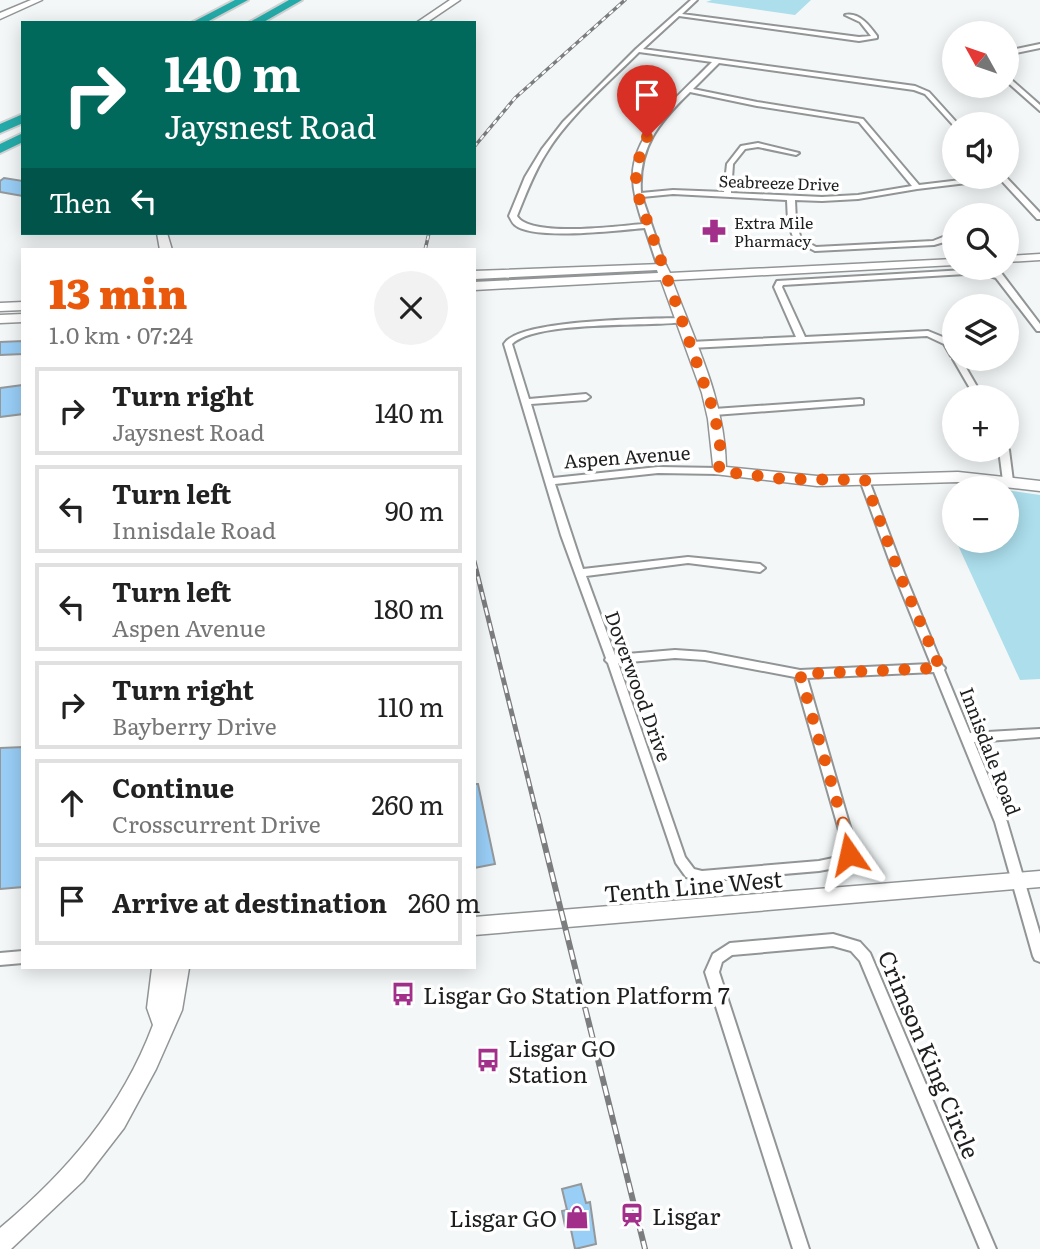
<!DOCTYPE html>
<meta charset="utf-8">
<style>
:root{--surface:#fff;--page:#f2f2f2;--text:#222;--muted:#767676;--line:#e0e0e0;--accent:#ea580c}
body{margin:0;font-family:Literata,serif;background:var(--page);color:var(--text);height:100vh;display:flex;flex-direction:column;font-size:26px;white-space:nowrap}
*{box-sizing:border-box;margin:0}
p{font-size:23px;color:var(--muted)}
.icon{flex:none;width:38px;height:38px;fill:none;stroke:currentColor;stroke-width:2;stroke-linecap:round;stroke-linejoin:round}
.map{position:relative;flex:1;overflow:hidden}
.drawer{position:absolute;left:21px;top:248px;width:455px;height:721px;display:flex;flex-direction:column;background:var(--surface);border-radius:0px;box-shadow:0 4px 18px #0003}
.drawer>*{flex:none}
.top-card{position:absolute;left:21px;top:21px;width:455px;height:214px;border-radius:0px;box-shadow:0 4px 18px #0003;background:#00695c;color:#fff;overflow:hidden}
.needle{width:46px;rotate:310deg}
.buttons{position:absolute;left:942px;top:21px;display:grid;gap:14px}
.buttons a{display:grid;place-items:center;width:77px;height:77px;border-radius:50%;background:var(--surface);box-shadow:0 4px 18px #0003;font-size:35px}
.pin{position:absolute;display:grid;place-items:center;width:60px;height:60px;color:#fff;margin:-72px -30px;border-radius:50% 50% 50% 0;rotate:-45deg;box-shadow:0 0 7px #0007}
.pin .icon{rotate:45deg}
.me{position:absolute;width:77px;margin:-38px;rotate:349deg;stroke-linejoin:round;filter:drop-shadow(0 0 5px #0008)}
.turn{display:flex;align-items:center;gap:24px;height:147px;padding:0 28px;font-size:32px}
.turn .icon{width:91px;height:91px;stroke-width:2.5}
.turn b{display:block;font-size:49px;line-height:60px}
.then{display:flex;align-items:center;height:66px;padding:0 28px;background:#0003;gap:14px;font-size:26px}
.round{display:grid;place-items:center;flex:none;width:74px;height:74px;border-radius:37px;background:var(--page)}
.summary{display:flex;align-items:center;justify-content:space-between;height:119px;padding:0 28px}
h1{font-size:42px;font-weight:800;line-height:52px;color:var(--accent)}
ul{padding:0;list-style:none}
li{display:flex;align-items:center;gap:21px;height:88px;margin:0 14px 10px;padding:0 14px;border:4px solid var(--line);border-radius:0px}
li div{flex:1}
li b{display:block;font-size:26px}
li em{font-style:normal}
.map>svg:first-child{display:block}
</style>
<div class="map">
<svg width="1040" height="1249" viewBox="0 0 1040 1249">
<rect width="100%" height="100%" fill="#f3f7f8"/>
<path fill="#acdeec" d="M712 0H811L795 15 706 2Z
M1006 490 1040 495V679L1020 680 956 541H1006Z"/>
<path fill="#99cef6" stroke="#95989a" stroke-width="2" d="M4 178 23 181V196L0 192V181Z
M23 341V354L0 355V342Z
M23 385V414L0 417V388Z
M23 747V887L0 889V748Z
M474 784H478L495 864 474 868Z
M581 1184 586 1203 590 1202 596 1244 575 1249 570 1225 565 1226 562 1211 567 1210 562 1189Z"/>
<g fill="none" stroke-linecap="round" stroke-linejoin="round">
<g stroke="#929596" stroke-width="4">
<path id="street" d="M691 0H697L682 14 859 37 871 36 860 22 845 15C859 12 869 25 877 36V38L859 41 679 16 643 49 915 86 929 92 958 124 953 125 925 94 914 90 719 63 693 89 757 102 863 119 919 185 986 177H1006L1040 213V219H1037L1000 179 917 189 858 199 822 201 795 200 796 222 801 239 816 247 933 241 948 235 954 236V239L934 245 815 251 794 240 788 222 787 200 673 194 642 197 666 267 662 269 658 267 645 228C620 230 534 241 515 225 512 223 511 219 509 216L525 177 542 149 563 122 636 49ZM639 52 712 62C684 91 633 131 633 176 633 193 638 208 643 224 618 226 530 238 517 216 526 194 534 172 547 152 569 116 609 82 639 52ZM690 92 757 106 859 122 912 186 858 195 822 197 731 193 733 164 745 149 758 147 796 155 799 153 758 143 741 146 727 164 724 192 673 190 641 193C638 147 659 122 690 92Z
M1040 44V48L1006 55V51Z
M1006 75 1040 105V111L1006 81Z
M982 269 1002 274 1040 324V331H1037L996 278 982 273 783 285 782 287 805 337 928 331 950 340 954 346V356H951L944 344 927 336 690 348 686 345 690 342 796 337 774 287 777 281Z
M681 318H684V322C646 327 538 320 512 344L529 399 586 394 590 397 586 400 531 404 553 478 658 467 719 468 724 471 719 474 658 473 555 484 583 569 688 557 760 564 765 568 760 572 688 563 586 576 615 655 675 650 705 652 800 670 931 664 894 573 860 480 862 478H868L904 573 942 665 945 668 944 670 970 733 1040 729V737L974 742 1007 822 1040 934V962L1035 960 1033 956 995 822 934 672 807 678 855 844V854L846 866 819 871 702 881 686 877 676 863 608 663 605 660 606 658 561 535 504 344C518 319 650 319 681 318ZM675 658 705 660 795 677 843 844V852L838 857 819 861 702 871 694 869 685 857 618 663Z
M954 358 961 359 983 397H975L953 359Z
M860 399 863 400V404L714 415 710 412 714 409Z
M1006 448 1009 450 1013 481 1008 484 1003 481 999 450H1006Z
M833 934 860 942 870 953 996 1249H980L860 961 851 951 833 946 732 955 722 962 719 972 809 1249H793L705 972 713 954 730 943Z
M23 951V963L0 965V953Z"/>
</g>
<g stroke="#929596" stroke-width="3">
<path id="secondary" d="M31 0H42L0 19V13Z
M450 0H460L426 23H416Z
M157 233H167L172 250H160Z
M1040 254V260L1006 262V256Z
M954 259V265L672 280C695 342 725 400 726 467L817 476 958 472 1040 481V491L958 482 817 486 714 474 708 419 702 393 661 280 474 290V282L658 273 657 270 474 279V271L662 264 666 265 670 273Z
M23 302V310L0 311V303Z
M23 314V322L0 323V315Z
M1040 871V887L474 935V917Z
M152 968H189L182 1010 156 1069 124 1128 83 1181 11 1249H0V1228C67 1172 122 1108 153 1025L147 1008Z"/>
</g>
<g stroke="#d2d2d2" stroke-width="4">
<path id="highway" d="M235 0H248L205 23H191Z
M289 0H302L262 23H248Z
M23 114V123L0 133V124Z
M23 133V142L0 153V144Z"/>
</g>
<use href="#street" fill="#fff" fill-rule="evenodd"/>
<use href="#secondary" fill="#fff" fill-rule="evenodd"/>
<use href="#highway" fill="#24aba9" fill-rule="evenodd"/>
<g stroke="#7b7d7e" stroke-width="3.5">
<path id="rail-far2" d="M474 147 515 98 625 0
M425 250 429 233"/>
</g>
<g stroke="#7b7d7e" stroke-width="5">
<path id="rail-far1" d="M474 561 537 815"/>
</g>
<g stroke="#7b7d7e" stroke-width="6">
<path id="rail" d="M537 814 645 1249"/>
</g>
<use href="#rail-far2" stroke="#fff" stroke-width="2" stroke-dasharray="5" stroke-linecap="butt"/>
<use href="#rail-far1" stroke="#fff" stroke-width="2.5" stroke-dasharray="8" stroke-linecap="butt"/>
<use href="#rail" stroke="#fff" stroke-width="3.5" stroke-dasharray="10" stroke-linecap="butt"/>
</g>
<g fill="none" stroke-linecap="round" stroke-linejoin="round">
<path stroke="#ea580c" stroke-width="12" stroke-dasharray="0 21.6" d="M647 137 635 169 638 195 714 412 720 443 719 471 783 479 865 480 899 573 940 668 800 674 849 844V854"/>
</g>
<defs>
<g id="pharmacy-bare" transform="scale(1.89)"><path d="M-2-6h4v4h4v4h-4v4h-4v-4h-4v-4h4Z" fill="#a22f8a" stroke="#fff" stroke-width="2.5" paint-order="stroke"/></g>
<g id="bus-bare" transform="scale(1.89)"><path d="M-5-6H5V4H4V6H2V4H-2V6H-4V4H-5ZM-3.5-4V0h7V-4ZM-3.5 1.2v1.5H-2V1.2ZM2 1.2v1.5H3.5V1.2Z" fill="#a22f8a" stroke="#fff" stroke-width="2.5" paint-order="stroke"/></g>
<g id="station-bare" transform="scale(1.89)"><path d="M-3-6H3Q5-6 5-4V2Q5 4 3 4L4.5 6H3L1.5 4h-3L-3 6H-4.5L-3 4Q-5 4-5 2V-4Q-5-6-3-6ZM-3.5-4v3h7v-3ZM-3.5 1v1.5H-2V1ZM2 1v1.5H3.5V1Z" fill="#a22f8a" stroke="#fff" stroke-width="2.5" paint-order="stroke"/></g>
<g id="shop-bare" transform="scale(1.89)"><path d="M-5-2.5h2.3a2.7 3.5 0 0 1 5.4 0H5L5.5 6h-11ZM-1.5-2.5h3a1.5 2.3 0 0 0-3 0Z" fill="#a22f8a" stroke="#fff" stroke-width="2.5" paint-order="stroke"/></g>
</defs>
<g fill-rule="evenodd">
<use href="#pharmacy-bare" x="714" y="231"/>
<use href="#bus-bare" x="403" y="994"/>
<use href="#bus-bare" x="488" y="1060"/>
<use href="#station-bare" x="632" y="1215"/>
<use href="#shop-bare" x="577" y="1217"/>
</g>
<g text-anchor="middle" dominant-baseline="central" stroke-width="7" stroke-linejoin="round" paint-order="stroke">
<g font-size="16" fill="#1d1e1e" stroke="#fff">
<text transform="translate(779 182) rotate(2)">Seabreeze Drive</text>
</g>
<g font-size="16" fill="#1d1e1e" stroke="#fff" text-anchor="start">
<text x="734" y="222">Extra Mile<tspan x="734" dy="18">Pharmacy</tspan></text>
</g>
<g font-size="19" fill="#1d1e1e" stroke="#fff">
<text transform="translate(627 456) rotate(-4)">Aspen Avenue</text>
<text transform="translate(639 686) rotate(70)">Doverwood Drive</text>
<text transform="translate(991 751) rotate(69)">Innisdale Road</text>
</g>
<g font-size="23" fill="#1d1e1e" stroke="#fff">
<text transform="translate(693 885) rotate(-5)">Tenth Line West</text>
<text transform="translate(930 1054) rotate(67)">Crimson King Circle</text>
</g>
<g font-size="23" fill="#1d1e1e" stroke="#fff" text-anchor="start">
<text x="423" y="994">Lisgar Go Station Platform 7</text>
<text x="508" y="1047">Lisgar GO<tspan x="508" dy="26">Station</tspan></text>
<text x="652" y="1215">Lisgar</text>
<text x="557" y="1217" text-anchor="end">Lisgar GO</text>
</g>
</g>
</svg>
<div class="buttons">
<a><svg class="needle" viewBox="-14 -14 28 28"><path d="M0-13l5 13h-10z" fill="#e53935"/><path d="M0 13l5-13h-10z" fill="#767676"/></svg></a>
<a><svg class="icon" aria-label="sound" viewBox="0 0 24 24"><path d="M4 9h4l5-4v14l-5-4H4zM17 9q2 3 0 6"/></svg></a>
<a><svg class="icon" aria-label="search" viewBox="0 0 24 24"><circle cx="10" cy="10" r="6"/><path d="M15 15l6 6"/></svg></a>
<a><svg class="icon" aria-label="layers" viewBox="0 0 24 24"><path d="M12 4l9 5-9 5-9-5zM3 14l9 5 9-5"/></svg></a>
<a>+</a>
<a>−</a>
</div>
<div class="pin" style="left:647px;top:137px;background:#d93025"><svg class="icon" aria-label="arrive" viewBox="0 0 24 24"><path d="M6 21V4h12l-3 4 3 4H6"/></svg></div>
<svg class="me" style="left:849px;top:854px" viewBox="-20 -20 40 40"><path d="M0-17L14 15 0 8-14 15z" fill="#ea580c" stroke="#fff" stroke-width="4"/></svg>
<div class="top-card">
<div class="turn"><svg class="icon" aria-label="right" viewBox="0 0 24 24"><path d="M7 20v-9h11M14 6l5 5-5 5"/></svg><div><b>140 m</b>Jaysnest Road</div></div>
<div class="then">Then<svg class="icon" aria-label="left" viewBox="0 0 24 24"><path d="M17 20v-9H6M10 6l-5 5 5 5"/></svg></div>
</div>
<section class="drawer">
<div class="summary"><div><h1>13 min</h1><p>1.0 km · 07:24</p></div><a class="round"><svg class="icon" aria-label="close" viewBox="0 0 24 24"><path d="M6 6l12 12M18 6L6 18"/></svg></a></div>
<ul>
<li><svg class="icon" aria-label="right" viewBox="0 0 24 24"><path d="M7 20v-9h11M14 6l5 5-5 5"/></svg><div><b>Turn right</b><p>Jaysnest Road</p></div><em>140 m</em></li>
<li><svg class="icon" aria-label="left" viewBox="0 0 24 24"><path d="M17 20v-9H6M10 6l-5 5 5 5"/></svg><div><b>Turn left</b><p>Innisdale Road</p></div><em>90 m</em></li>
<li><svg class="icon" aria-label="left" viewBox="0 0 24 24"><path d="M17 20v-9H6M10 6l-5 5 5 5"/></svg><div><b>Turn left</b><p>Aspen Avenue</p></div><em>180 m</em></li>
<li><svg class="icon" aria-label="right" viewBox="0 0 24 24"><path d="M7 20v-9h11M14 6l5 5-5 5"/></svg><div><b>Turn right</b><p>Bayberry Drive</p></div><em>110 m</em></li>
<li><svg class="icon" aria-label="ahead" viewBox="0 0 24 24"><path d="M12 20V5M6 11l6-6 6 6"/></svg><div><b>Continue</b><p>Crosscurrent Drive</p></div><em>260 m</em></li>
<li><svg class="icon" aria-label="arrive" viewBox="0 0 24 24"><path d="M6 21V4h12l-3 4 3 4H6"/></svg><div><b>Arrive at destination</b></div><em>260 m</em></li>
</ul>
</section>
</div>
